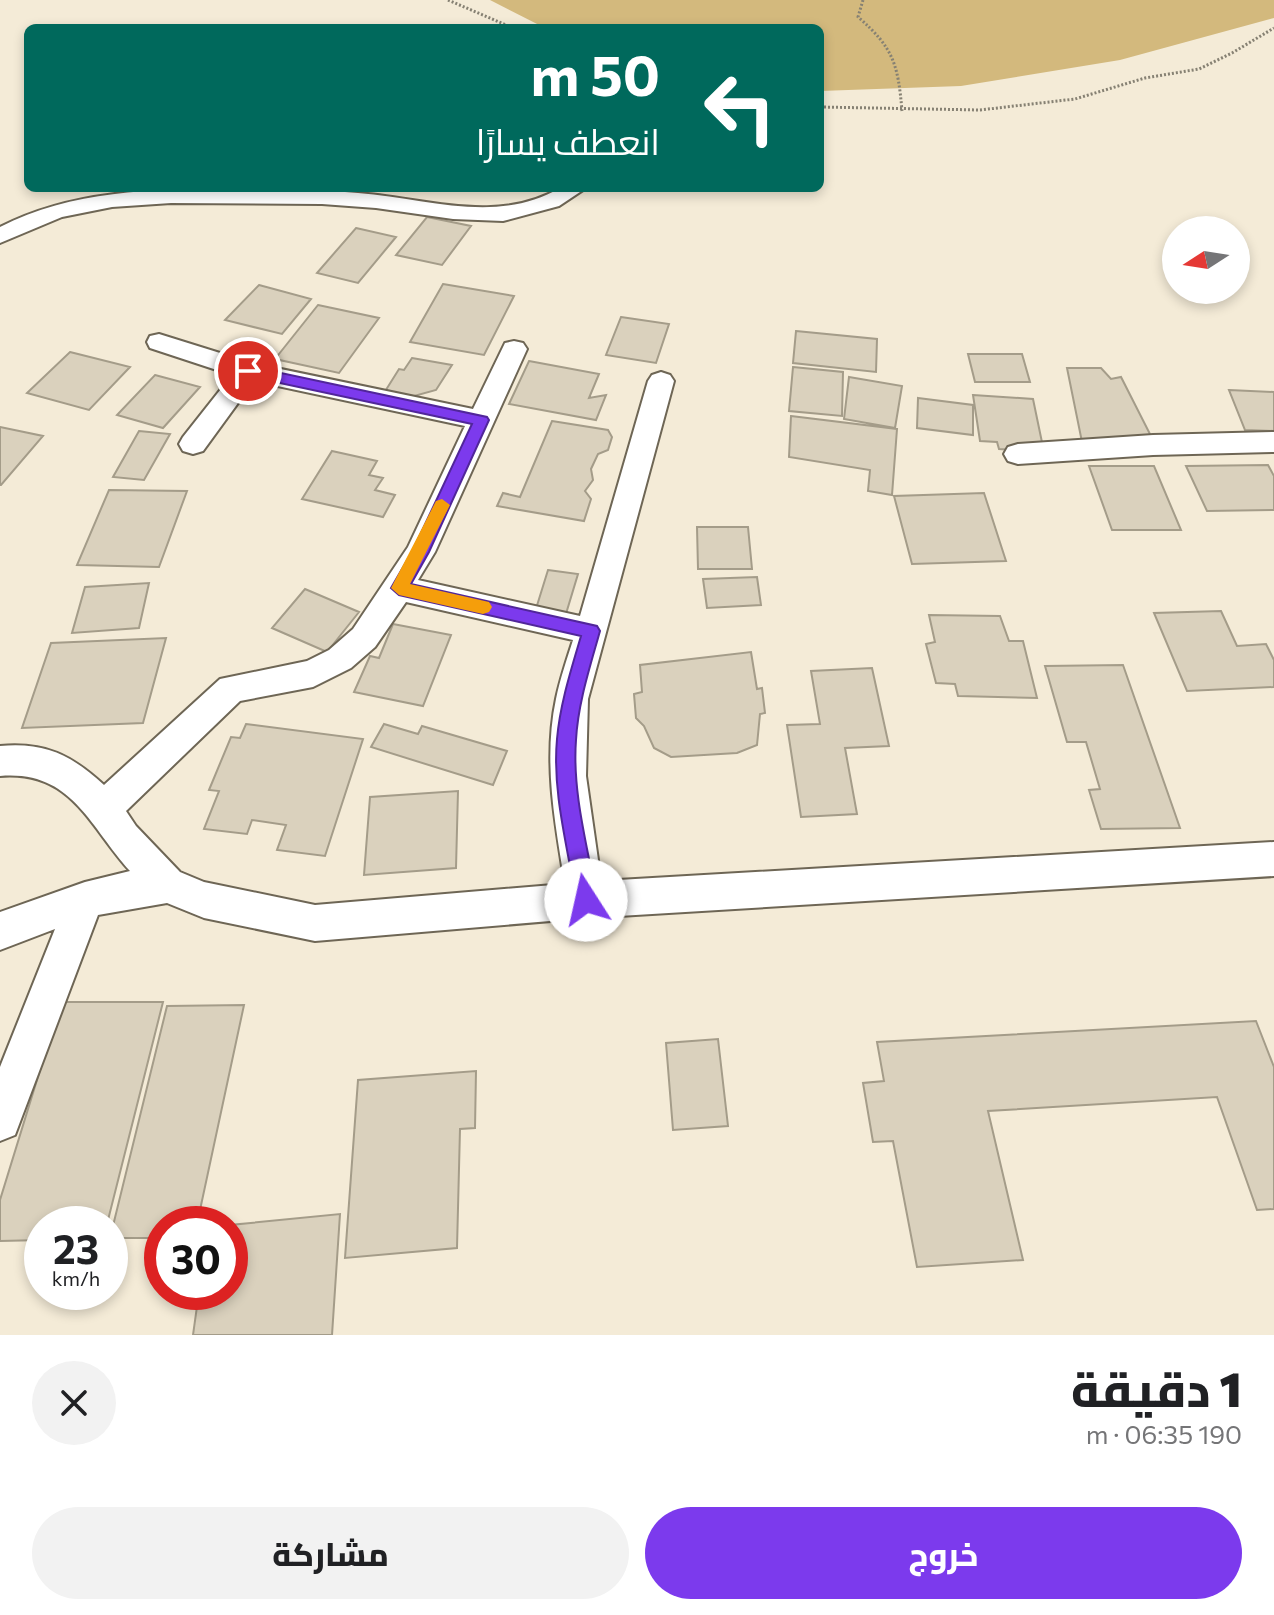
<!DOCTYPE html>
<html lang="ar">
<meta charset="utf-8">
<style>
:root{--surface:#fff;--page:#f2f2f2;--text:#202124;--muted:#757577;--accent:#7c3aed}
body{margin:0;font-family:Commissioner,Cairo,sans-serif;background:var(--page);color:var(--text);direction:rtl;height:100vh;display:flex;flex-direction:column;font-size:30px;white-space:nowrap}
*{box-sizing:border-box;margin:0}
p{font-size:26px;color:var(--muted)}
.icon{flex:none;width:44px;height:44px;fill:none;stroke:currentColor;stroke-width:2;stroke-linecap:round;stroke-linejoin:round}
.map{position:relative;height:1335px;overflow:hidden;direction:ltr}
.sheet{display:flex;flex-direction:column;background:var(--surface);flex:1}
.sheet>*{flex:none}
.hud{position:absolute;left:24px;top:24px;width:800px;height:168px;border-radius:12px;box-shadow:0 4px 12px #0003;direction:rtl;background:#00695c;color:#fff;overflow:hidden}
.needle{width:52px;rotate:258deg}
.tools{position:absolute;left:1162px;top:216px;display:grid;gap:16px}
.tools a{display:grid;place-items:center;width:88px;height:88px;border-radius:50%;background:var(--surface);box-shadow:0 4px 12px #0003;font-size:40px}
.speed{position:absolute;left:24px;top:1206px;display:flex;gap:16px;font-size:40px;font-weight:700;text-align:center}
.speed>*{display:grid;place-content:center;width:104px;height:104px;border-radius:50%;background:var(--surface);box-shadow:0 4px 12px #0003;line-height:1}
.speed small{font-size:20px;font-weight:400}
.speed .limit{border:12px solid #d22;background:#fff;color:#111}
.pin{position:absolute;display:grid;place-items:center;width:68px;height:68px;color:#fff;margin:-34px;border:4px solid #fff;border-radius:50%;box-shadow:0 2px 8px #0007}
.me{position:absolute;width:88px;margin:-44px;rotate:350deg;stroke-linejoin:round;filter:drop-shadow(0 0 6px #0008)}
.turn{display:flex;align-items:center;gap:28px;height:168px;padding:0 32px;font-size:36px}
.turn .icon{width:104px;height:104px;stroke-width:2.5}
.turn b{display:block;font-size:56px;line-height:68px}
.round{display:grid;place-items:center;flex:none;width:84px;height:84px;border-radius:42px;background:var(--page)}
.headline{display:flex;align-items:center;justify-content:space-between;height:136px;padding:0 32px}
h1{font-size:48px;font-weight:800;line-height:60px}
.button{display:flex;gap:16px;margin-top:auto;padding:16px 32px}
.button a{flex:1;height:92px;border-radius:48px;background:var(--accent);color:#fff;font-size:32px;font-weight:800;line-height:92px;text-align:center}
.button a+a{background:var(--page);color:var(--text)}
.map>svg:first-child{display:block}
</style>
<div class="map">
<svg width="1274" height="1335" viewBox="0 0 1274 1335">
<rect width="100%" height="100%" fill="#f4ebd7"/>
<path fill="#d3b97d" d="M490 0H1274V18L1120 60 961 86 820 91V28H545Z"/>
<path fill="#dad1bd" stroke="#a49c89" stroke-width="2" d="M427 217 471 226 442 265 396 255Z
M356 228 396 237 358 283 317 273Z
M443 284 514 296 484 355 410 342Z
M259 285 311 299 282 334 225 320Z
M318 305 379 318 339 373 275 359Z
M621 317 669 324 656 363 606 355Z
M796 331 877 339 876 372 793 363Z
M70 352 130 367 89 410 27 393Z
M968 354H1022L1030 382H975Z
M412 358 452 365 436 390 407 398 384 393 399 369 404 370Z
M529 361 599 374 589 398 606 395 596 420 509 404Z
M793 367 843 372 842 416 789 411Z
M1067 368H1101L1111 379 1121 377 1154 442H1082Z
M155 375 200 387 163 428 117 415Z
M849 377 902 386 895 428 844 419Z
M1229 390 1274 392V431L1245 430Z
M973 395 1033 399 1044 452 999 449 997 442 980 441Z
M918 398 973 405V435L917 428Z
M791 416 897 429 892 495 868 491 870 470 789 457Z
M552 421 608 430 612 437 608 450 598 454 591 469 593 480 585 491 591 499 584 521 497 506 503 493 520 497Z
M0 427 43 436 1 485H0Z
M139 431 170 434 144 480 113 477Z
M332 451 377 461 369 475 383 478 375 490 395 495 383 517 302 499Z
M1268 465 1274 476V510L1207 511 1186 466Z
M1089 466H1154L1181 530H1112Z
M109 490 187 491 159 567 77 565Z
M984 493 1006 561 912 564 894 496Z
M697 527H748L752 569H698Z
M548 570 578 574 565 617 535 612Z
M757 577 761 605 707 608 703 579Z
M149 583 139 628 72 633 85 587Z
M305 589 359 612 327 652 272 628Z
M1221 611 1237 646 1266 644 1274 660V687L1187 691 1154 613Z
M929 615 1000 616 1009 641H1023L1037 698 958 696 955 684 936 683 926 644 935 642Z
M393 624 451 635 423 706 354 692 370 656 379 658Z
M166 638 143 723 22 728 51 643Z
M751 652 757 689 762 688 765 713 760 714 757 745 737 753 671 757 654 748 644 726 636 718 634 694 642 692 640 665Z
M1123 665 1180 828 1101 829 1089 790 1100 789 1086 742H1067L1045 666Z
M872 668 889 746 845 748 857 814 801 817 787 725 820 724 811 671Z
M246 724 363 739 325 856 277 850 286 825 252 820 247 834 204 829 219 791 209 790 231 737 240 738Z
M384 724 418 734 422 726 507 751 493 785 371 747Z
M458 791 456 868 364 875 370 797Z
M61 1002H163L107 1224H42V1240L0 1241V1200Z
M244 1005 197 1224H162V1238H110L167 1006Z
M1256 1021 1274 1067V1209L1257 1210 1217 1097 988 1111 1023 1260 917 1267 893 1141 873 1142 863 1083 884 1081 877 1042Z
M718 1039 728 1126 673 1130 666 1043Z
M476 1071 475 1128 460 1129 457 1248 345 1258 358 1080Z
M340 1214 332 1335H193L199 1292H230V1225Z"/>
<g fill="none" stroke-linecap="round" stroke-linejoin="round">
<g stroke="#6e6655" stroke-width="4">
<path id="street" d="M560 188H586L559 206 503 221 453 219 376 208 322 204 171 203 112 207 62 217 0 243V227C72 190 152 189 231 189 273 189 316 189 358 193 426 198 497 225 560 188Z
M159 334 252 363 473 409 505 343 514 341 523 343 527 349 435 552 418 580 580 616 648 381 652 375 661 372 670 375 674 381 588 699 586 776 601 881 1274 842V876L586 918 315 941 204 918 167 903 98 915 15 1135 0 1141V1067L55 929 0 950V912L85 882 130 871C89 826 72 770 0 776V746C46 742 71 755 104 785L220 679 307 661 329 650 353 629 408 547 465 426 254 381 203 451 193 454 183 451 179 444 183 437 232 375 150 348 147 342 150 336ZM406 602 573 640C567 659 560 679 556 699 543 760 555 824 565 884L315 905 204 882 180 872 136 826 126 811 240 701 313 687 351 668 375 647Z
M1274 432V452L1153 455 1018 464 1008 461 1004 454 1008 447 1018 444 1153 435Z"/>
</g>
<path stroke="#868173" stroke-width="3" stroke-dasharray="2 2" stroke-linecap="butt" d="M448 0 513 28
M863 0 858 17C894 48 898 65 902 111
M820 107 980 110 1075 99 1145 78 1199 69 1232 53 1274 28"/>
<use href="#street" fill="#fff" fill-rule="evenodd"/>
</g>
<path fill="#7c3aed" stroke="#51269a" stroke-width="2" d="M248 366 487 417 489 420 429 552 411 584 597 626 600 631C590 667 578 703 576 740 572 793 588 848 597 900L594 907 586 910 579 907 576 900C568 848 552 792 557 739 560 704 571 670 581 636L399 595 391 588 413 550 472 424 242 375V368Z"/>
<path fill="#f59e0b" d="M442 499 450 505 410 584 489 602 492 607 489 612 483 614 399 595 391 588 436 501Z"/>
</svg>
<div class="tools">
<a><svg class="needle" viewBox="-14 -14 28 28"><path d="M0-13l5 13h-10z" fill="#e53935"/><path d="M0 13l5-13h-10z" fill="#757577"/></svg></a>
</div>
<div class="speed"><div>23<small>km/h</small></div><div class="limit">30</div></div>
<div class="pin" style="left:248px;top:371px;background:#d93025"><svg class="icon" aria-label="arrive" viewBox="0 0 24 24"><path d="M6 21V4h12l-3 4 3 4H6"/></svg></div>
<svg class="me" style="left:586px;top:900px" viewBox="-20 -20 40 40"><circle r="19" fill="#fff"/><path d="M0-13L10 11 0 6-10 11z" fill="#7c3aed"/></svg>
<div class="hud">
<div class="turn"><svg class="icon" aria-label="left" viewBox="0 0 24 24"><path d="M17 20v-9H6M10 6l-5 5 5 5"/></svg><div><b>50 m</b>انعطف يسارًا</div></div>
</div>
</div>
<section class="sheet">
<div class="headline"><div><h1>1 دقيقة</h1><p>190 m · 06:35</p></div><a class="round"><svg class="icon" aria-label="close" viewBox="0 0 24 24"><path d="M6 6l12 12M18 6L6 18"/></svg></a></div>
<div class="button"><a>خروج</a><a>مشاركة</a></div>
</section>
